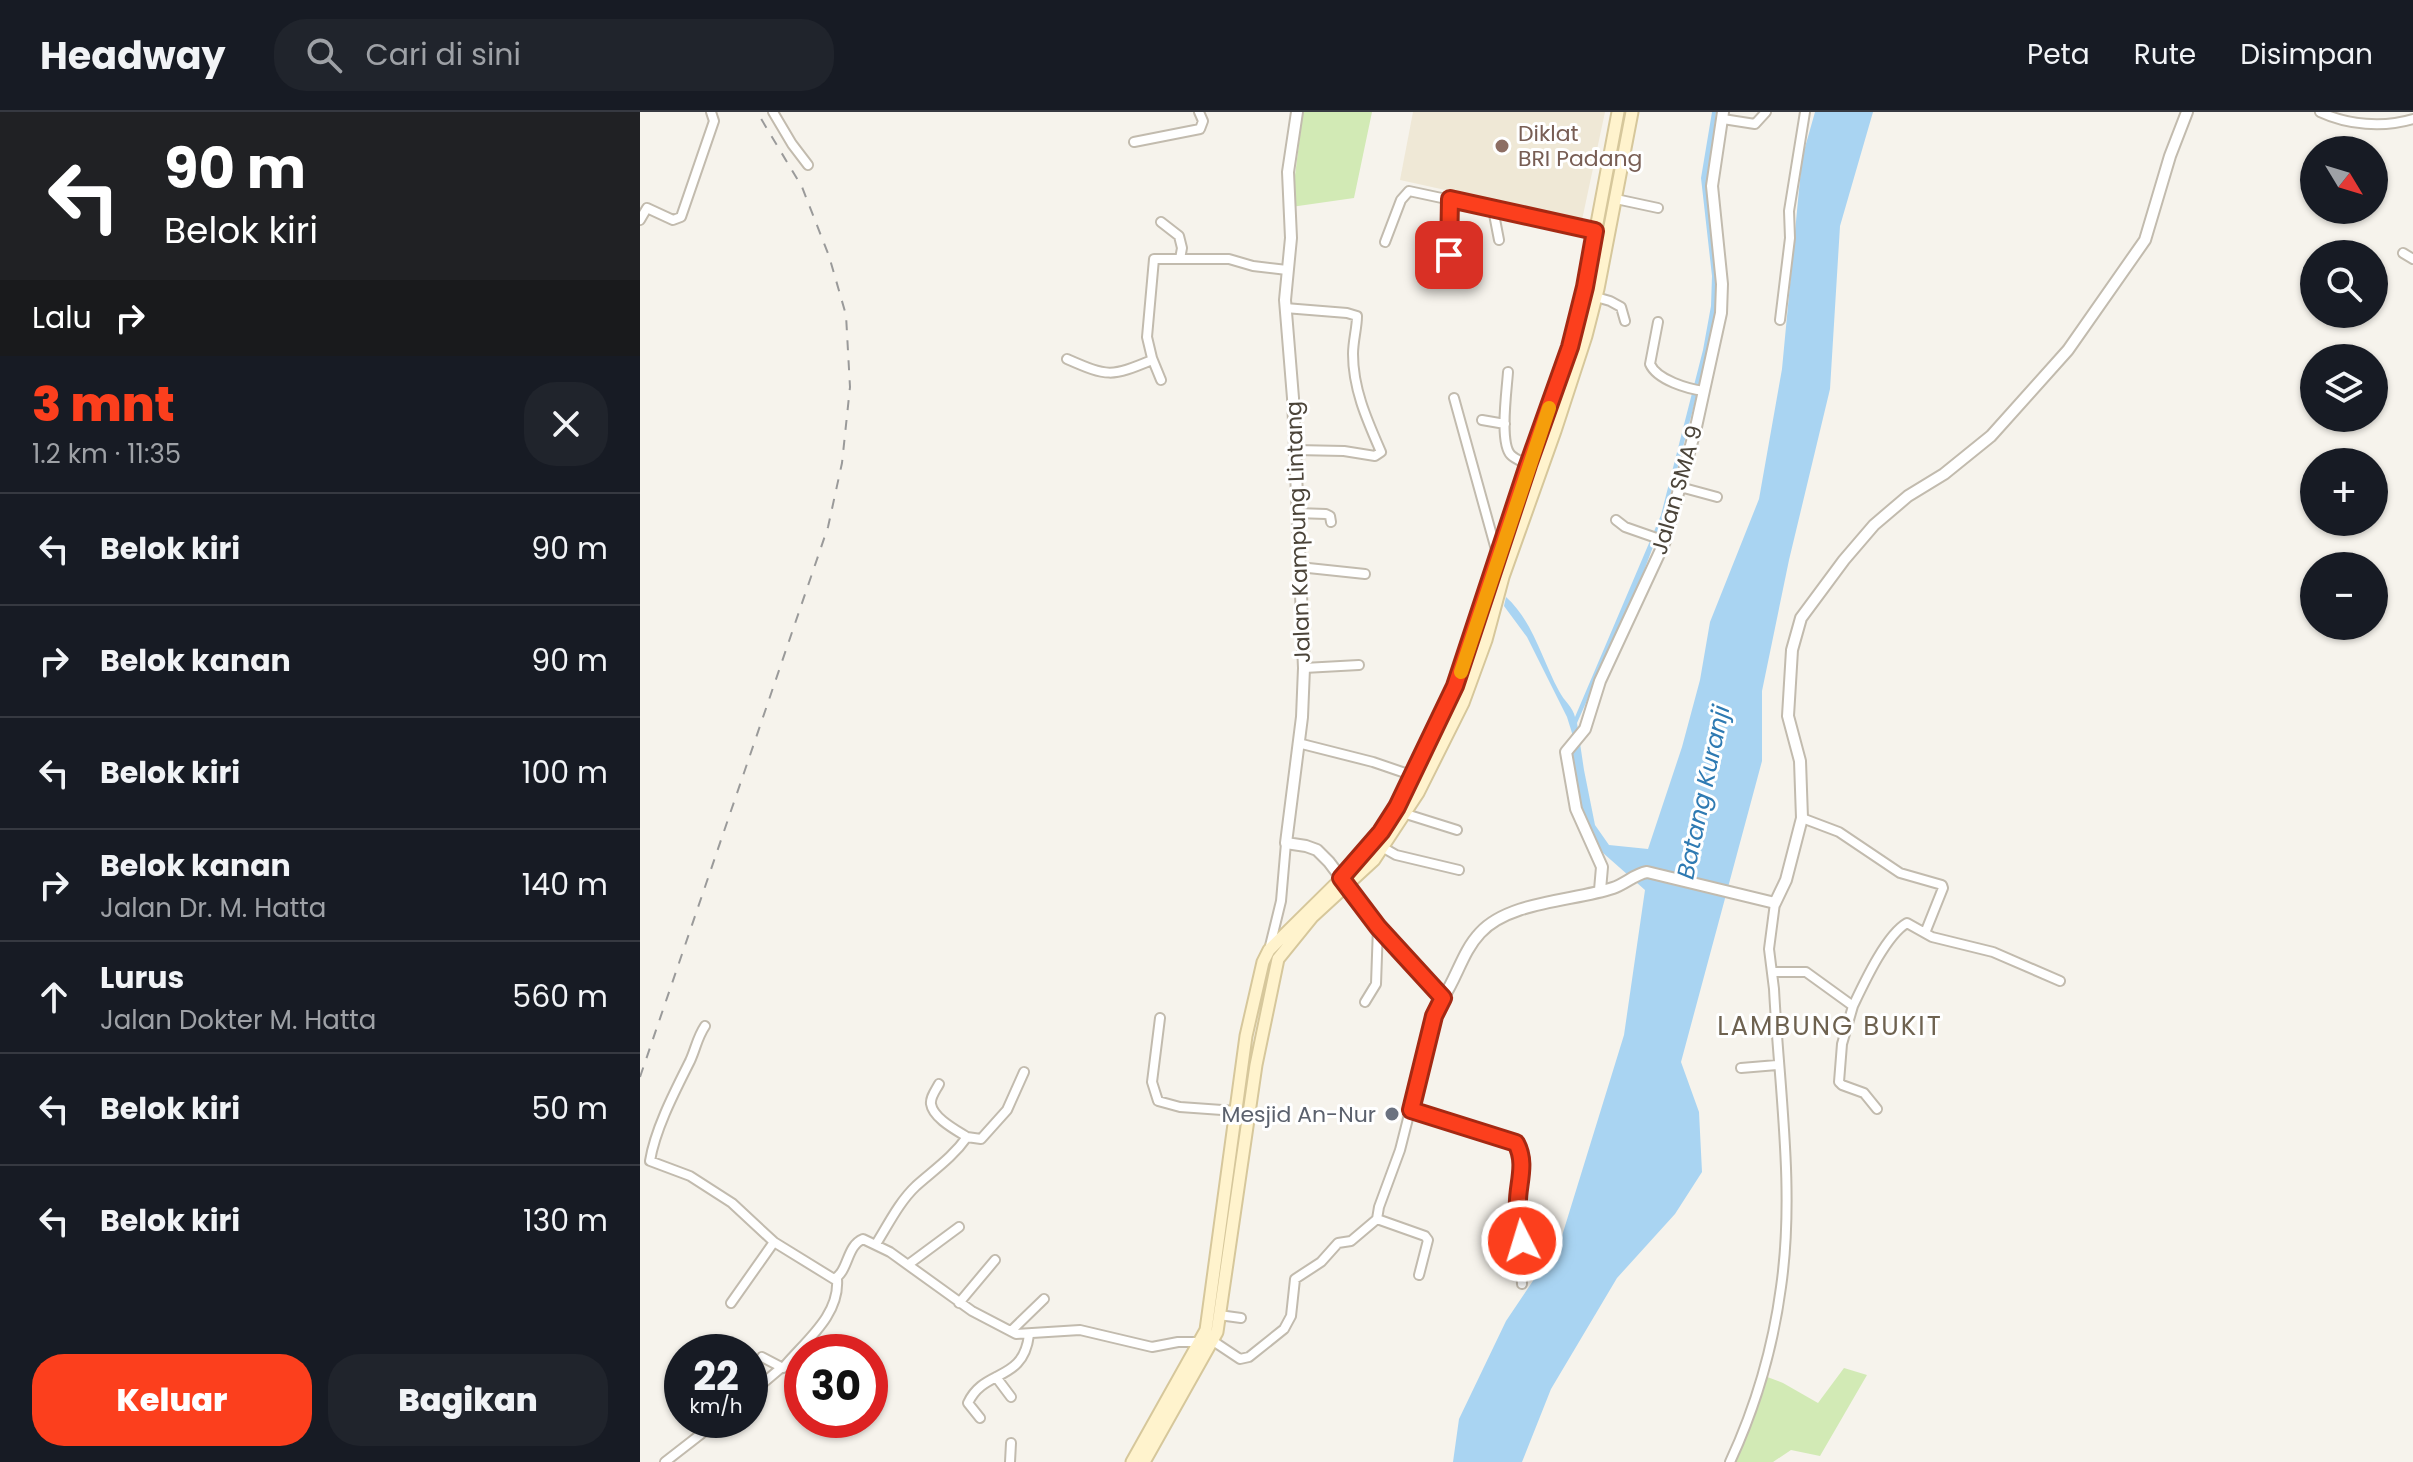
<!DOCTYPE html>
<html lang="id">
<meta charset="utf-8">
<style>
:root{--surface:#171b24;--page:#20242c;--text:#f1f3f6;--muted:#9ea1a6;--line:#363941;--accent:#fc3f1d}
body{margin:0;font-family:Poppins,sans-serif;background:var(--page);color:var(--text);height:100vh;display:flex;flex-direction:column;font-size:30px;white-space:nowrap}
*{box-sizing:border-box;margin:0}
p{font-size:26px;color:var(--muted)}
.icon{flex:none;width:44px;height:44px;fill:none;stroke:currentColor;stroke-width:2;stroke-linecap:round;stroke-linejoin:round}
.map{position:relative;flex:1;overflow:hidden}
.drawer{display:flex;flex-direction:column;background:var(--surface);width:640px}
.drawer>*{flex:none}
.hud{background:#202124;color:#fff;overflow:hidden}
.needle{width:52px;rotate:128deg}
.buttons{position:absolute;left:1660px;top:24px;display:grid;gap:16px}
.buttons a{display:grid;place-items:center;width:88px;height:88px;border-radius:50%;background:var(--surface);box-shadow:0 2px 6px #0004;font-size:40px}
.speed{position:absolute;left:24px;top:1222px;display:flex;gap:16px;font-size:40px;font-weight:700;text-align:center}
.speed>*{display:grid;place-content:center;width:104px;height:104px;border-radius:50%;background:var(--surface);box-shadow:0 2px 6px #0004;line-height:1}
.speed small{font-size:20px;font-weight:400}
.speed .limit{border:12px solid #d22;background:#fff;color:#111}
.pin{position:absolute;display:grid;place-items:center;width:68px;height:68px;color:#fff;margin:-34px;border-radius:16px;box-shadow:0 4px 12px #0006}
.me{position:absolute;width:88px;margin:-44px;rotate:355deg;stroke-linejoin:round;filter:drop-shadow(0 0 6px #0008)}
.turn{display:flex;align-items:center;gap:28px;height:168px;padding:0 32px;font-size:36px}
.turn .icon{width:104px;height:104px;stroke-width:2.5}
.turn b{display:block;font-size:56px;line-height:68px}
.then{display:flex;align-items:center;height:76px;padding:0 32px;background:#0003;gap:16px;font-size:30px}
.round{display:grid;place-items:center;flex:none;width:84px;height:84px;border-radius:32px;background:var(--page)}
.overview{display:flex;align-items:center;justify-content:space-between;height:136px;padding:0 32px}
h1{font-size:48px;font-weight:800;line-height:60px;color:var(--accent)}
.button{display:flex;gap:16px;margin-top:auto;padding:16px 32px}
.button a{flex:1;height:92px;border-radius:32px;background:var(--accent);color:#fff;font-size:32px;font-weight:800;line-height:92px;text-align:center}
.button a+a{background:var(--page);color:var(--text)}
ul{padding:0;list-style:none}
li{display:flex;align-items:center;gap:24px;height:112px;padding:0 32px;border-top:2px solid var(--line)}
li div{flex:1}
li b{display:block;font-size:30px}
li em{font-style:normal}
header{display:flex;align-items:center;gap:48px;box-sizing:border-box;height:112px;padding:0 40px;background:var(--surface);border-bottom:2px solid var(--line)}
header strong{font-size:38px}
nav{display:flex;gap:44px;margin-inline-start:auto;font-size:28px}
.search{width:560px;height:72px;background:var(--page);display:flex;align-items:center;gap:20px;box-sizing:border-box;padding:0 28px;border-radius:32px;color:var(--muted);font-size:30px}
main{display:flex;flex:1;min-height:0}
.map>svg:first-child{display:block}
</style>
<header>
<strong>Headway</strong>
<div class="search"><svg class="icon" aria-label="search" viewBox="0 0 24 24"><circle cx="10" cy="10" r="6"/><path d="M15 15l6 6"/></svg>Cari di sini</div>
<nav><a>Peta</a><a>Rute</a><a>Disimpan</a></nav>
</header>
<main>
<section class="drawer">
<div class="hud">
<div class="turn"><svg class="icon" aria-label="left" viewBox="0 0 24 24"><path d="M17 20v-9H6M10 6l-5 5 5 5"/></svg><div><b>90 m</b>Belok kiri</div></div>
<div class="then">Lalu<svg class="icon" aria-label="right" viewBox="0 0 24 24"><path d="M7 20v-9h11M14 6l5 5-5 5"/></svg></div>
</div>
<div class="overview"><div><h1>3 mnt</h1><p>1.2 km · 11:35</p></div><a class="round"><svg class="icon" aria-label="close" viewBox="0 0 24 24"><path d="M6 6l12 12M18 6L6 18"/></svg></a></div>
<ul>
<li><svg class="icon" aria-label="left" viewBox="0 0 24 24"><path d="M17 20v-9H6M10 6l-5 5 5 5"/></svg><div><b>Belok kiri</b></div><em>90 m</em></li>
<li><svg class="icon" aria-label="right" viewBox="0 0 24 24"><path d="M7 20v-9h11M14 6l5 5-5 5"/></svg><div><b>Belok kanan</b></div><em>90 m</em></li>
<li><svg class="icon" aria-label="left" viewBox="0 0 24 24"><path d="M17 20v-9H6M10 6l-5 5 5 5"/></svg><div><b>Belok kiri</b></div><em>100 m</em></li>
<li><svg class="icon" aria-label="right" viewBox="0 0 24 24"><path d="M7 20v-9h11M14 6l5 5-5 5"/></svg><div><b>Belok kanan</b><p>Jalan Dr. M. Hatta</p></div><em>140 m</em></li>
<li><svg class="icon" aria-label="ahead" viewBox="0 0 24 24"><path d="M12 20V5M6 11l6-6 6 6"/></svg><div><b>Lurus</b><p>Jalan Dokter M. Hatta</p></div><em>560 m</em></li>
<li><svg class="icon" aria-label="left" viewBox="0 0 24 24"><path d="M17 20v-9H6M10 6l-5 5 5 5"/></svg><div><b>Belok kiri</b></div><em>50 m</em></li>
<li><svg class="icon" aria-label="left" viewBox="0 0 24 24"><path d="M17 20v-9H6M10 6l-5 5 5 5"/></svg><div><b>Belok kiri</b></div><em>130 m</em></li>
</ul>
<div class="button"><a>Keluar</a><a>Bagikan</a></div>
</section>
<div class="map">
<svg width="1773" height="1350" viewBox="0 0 1773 1350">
<rect width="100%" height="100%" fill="#f6f3ec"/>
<path fill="#efe8d6" d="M773 0H965L942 108 760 68Z"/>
<path fill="#d2eab5" d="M663 0H732L714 86 651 95Z
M1204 1256 1227 1263 1180 1344 1151 1338 1133 1350H1094L1122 1263 1143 1271 1178 1291Z"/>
<path fill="#a9d4f2" d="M1072 0H1076L1069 64 1077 138 1078 203 1025 403 1002 464 937 611 944 658 955 713 969 733 1008 737 1042 635 1060 568 1070 510 1119 387 1142 257 1162 46 1175 0H1233L1200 114 1190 277 1149 448 1122 579V649L1041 950 1059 1000 1062 1060 1035 1102 977 1166 911 1277 882 1350H813L819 1307 866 1209 921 1127 984 923 1005 778 954 733 941 704 931 636 932 621 927 605 887 525 864 494 866 485C893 509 902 548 919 579 924 589 933 595 935 605L1021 403 1063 238 1071 194 1072 164 1061 66Z"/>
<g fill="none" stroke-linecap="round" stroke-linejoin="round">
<g stroke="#c2bbae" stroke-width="12">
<path id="minor" d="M133 0 152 32 168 53
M1680 0C1708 13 1743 16 1773 7
M1083 7 1115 12 1126 0
M494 30 560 17 563 9 559 0
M976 87 1018 96
M853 97 859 128
M0 108 7 96 33 108 41 105 74 9 71 0
M521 110 539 124 542 136 540 147
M745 130 761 88 769 79 955 119
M1763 141 1773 147
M809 143 810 87
M956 185 970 189 981 195 985 209
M645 196 707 201 717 204C717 216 713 229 713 242 713 277 727 308 741 340L735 344 704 339 655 338
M1140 208 1150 126 1149 99 1165 0
M1018 210 1010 252C1017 268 1048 277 1064 279
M427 247C468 265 471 265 512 248
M868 260C867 277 859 331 871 343 875 347 883 350 888 353
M521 268 512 246 507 225 514 147H589L613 154 647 158
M814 286 858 445
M842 308 865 312
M1040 375 1077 385
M656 401 686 402 690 404 691 410
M976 408 985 415 1025 429
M659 455 725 462
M664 556 719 553
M658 631 733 650 774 664
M766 702 817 718
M1162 706 1199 720 1260 761 1302 773 1303 776 1285 821
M742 735 756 743 819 758
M630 834 641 789 646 731
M1132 860H1166L1213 894 1202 932 1199 970 1202 973 1224 981 1237 997
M725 890 736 872 738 815
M1213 894C1224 871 1246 823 1267 811L1292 825 1353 840 1420 869
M520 906 512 970 518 989 540 995 596 999
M65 914C57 926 56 936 50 949 36 977 15 1017 10 1049L50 1064 92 1091 134 1130 194 1167C209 1159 206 1134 223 1127L250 1140 332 1199 376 1222 440 1218 512 1235 538 1230H560
M1101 956 1137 953
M299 972C296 978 290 985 291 992 293 1006 316 1018 327 1025
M771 998 872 1030 878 1034 882 1061 878 1100 884 1119 880 1143 882 1172
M737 1107 785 1124 788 1128 779 1163
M236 1132C248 1113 259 1090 276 1074 294 1058 313 1045 327 1025L341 1027 367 998 384 960
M269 1152 319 1115
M91 1191 134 1130
M319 1191 355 1148
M579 1203 601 1206
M371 1219 404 1187
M573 1229 600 1247 609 1245 644 1217 651 1204 655 1167 681 1150 698 1131 711 1129 737 1107 739 1095 760 1038 794 904 803 886
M122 1245 143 1256C164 1230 200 1204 197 1167
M356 1265 371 1285
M110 1282 141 1256
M340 1306 328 1291C344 1256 383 1271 389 1223
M25 1350 79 1308
M370 1350 371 1331
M1090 1350C1115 1296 1133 1235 1141 1175 1155 1078 1139 975 1134 877L1129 837 1135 791"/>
</g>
<g stroke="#c2bbae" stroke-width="14">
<path id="tertiary" d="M657 0 648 60 651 126 645 188 653 286 664 556 662 605 646 731 666 734 677 738 689 750 738 815 803 886C817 865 823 839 840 821 869 789 934 789 973 776 985 772 995 762 1007 760L1135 791 1146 768 1162 706 1160 649 1148 604 1152 538 1161 506 1204 448 1234 413 1268 384 1304 362 1351 324 1428 238 1505 128 1530 44 1547 0
M960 778 962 755 936 697 926 640 945 617 960 569 1025 429 1056 315 1081 201 1082 172 1072 74 1083 0"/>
</g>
<g stroke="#d6c79b" stroke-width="15">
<path id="secondary" d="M492 1350 566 1218 606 924 623 850 629 838 712 756 741 720 774 664 815 574 888 353 930 235 945 175 978 0
M504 1350 577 1220 616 953 638 847 672 805 734 748 778 681 823 591 846 528 863 465 915 319 946 224 958 177 992 0"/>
</g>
<use href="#minor" stroke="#fff" stroke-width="8"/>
<use href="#tertiary" stroke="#fff" stroke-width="10"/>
<use href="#secondary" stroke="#fff3cd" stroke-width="11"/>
<path stroke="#9a9a9a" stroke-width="2" stroke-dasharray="10 10" stroke-linecap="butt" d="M0 965 188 415 202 351 210 275 206 203 189 144 162 75 117 0"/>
</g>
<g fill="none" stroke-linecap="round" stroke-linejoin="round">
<g stroke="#a42913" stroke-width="20">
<path id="route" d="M809 143 810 87 955 119 945 175 930 235 888 353 815 574 757 695 741 720 701 766 738 815 803 886 794 904 771 998 876 1031C888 1053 876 1075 878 1097 880 1109 885 1116 882 1129"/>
</g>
<use href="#route" stroke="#fc3f1d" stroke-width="14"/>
<path stroke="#f59e0b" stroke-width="14" d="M821 560 909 296"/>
</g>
<circle fill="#8d6e63" stroke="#fff" stroke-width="3" cx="862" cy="34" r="8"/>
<circle fill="#6b7280" stroke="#fff" stroke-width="3" cx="752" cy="1002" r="8"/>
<g text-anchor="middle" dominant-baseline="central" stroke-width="6" stroke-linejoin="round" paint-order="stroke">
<g font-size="22" fill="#785e54" stroke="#fff" text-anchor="start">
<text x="878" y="21">Diklat<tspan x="878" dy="25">BRI Padang</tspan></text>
</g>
<g font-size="22" fill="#4b4439" stroke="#fff">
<text transform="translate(1037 378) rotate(-74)">Jalan SMA 9</text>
<text transform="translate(658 420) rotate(-92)">Jalan Kampung Lintang</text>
</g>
<g font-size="22" fill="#5b616d" stroke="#fff" text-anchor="end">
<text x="736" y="1002">Mesjid An-Nur</text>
</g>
<g font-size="24" font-style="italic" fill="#2e7ab2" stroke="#fff">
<text transform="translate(1063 680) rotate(-78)">Batang Kuranji</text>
</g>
<g font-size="26" letter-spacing="2" fill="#6e6250" stroke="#fff">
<text x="1190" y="914">LAMBUNG BUKIT</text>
</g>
</g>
</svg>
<div class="buttons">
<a><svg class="needle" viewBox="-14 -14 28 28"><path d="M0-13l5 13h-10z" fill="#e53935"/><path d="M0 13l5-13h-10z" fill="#9ea1a6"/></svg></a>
<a><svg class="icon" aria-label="search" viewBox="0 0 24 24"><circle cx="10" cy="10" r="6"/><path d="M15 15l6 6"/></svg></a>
<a><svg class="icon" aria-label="layers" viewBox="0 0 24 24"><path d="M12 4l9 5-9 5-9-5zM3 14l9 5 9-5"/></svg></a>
<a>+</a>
<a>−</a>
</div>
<div class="speed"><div>22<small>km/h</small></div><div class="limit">30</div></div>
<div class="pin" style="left:809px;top:143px;background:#d93025"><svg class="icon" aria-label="arrive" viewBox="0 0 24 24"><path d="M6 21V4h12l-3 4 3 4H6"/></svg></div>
<svg class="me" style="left:882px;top:1129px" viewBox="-20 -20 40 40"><circle r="17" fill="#fc3f1d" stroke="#fff" stroke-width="3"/><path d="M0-11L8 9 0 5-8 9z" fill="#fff"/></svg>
</div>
</main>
